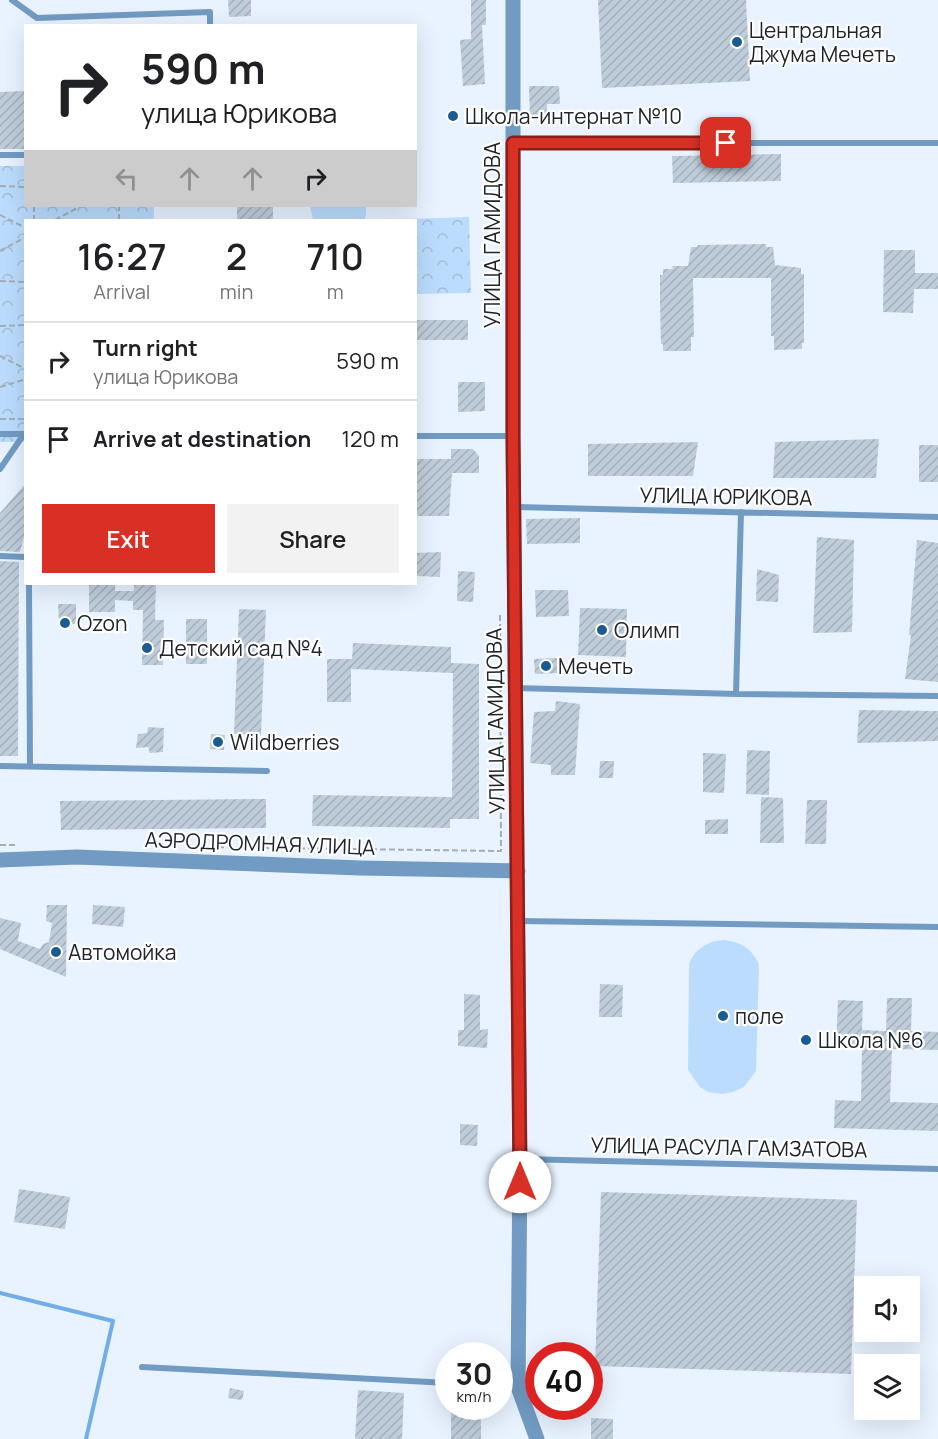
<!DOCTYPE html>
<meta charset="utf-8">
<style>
:root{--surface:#fff;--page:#f2f2f2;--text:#202124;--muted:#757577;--line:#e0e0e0;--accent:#d93025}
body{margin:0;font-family:Manrope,sans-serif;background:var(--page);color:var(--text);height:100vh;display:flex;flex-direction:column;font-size:22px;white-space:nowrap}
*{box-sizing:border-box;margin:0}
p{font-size:20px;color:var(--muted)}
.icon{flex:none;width:33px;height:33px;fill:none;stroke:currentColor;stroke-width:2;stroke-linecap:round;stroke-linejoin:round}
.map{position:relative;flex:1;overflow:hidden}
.side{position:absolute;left:24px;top:219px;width:393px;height:366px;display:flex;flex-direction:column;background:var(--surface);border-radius:0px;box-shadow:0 6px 24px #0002}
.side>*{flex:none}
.top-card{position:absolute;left:24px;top:24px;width:393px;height:183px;border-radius:0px;box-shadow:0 6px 24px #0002;background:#fff;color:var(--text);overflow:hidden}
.controls{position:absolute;left:854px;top:1276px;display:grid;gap:12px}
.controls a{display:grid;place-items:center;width:66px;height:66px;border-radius:0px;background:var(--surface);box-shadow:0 6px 24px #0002;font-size:30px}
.speed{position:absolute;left:435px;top:1342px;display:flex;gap:12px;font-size:30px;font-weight:700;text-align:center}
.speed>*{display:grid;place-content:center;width:78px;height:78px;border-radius:50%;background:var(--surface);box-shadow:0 6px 24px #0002;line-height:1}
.speed small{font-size:15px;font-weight:400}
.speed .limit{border:9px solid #d22;background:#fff;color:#111}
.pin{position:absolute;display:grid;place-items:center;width:51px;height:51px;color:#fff;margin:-26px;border-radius:12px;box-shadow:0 3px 9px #0006}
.me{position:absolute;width:66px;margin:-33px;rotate:0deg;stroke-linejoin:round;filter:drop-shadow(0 0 4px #0008)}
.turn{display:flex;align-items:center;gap:21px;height:126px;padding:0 18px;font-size:27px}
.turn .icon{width:78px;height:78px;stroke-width:2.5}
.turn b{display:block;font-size:42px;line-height:51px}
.lanes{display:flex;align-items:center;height:57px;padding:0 18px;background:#0003;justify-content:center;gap:30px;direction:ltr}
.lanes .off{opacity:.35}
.eta{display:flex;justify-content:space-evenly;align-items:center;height:102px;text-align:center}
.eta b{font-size:36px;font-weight:600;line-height:42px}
.cta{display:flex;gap:12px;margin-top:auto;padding:12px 18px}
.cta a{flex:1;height:69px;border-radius:0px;background:var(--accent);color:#fff;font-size:24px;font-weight:600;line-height:69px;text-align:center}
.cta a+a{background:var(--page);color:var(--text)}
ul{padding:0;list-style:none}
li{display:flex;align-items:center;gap:18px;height:78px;padding:0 18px;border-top:2px solid var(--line)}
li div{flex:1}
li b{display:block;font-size:22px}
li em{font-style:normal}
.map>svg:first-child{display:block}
</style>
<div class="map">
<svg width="938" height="1439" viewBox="0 0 938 1439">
<defs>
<pattern id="park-crowns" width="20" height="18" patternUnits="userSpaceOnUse" patternTransform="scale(1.5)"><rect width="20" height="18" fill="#bbdcfd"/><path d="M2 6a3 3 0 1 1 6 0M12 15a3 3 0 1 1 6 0" fill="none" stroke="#a0bdd9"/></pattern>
<pattern id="building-hatch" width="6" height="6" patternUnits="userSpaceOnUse" patternTransform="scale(1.5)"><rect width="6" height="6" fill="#bfcddb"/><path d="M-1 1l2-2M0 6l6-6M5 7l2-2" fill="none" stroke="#a4b0bc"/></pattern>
</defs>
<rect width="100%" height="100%" fill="#e8f3ff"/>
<path fill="#bbdcfd" d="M310 206H366V215L364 220H313Z
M724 940C741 942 753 949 759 965L756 1071 744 1087 733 1092 722 1094 708 1092 700 1087 688 1070 689 965C694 949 708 941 724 940Z"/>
<path fill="url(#park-crowns)" d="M0 166H25L26 206H154V220H26L25 442H0Z
M469 217 471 293 416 294V220L408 219Z"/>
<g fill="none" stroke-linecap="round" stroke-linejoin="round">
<path stroke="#71ade7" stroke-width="4" d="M0 1293 113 1321 86 1439"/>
</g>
<path fill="url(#building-hatch)" d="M228 0H251V16L229 17Z
M471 0H486V25H482L485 84 463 86 460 40 471 39Z
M598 0H746L750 81 602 88Z
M529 86H559L560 104H547V120H530Z
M26 91V149H0V92Z
M781 154V181L673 183 672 156Z
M237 206H273V220H237Z
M766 244V247H773L775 265 801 268V274H804V343H802V349L774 350V336H771V278H693L694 337H691V351H663V344H661L660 304V275H663V269H673L672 266H688L691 247H697L698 245Z
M884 250H915V273H938V289H914L913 313 883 312Z
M416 320H468V340H416Z
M458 382H485V411L458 412Z
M879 439 876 478H773L775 442Z
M698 442 693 476H588V444Z
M919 445H938V482H919Z
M451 449H473L479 456V473H452L449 516H416V459H451Z
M26 483V530L20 552 0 551V513Z
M580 518V543L527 544 526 519Z
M817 537 854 540 852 632 813 633Z
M917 540 938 543V682L905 679 911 635H909Z
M441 552 440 577 416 576V553Z
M0 561 19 562 18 756H0Z
M757 569 779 575 778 602 756 601Z
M458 571 475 572 473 602 457 601Z
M89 584H115V591H134V584H156L155 620H164L163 665H142L143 610H133V601L115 600V612H89Z
M535 590H568L569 616 536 617Z
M58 604H76V624H59Z
M580 608 627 609 626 657 578 655Z
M239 609 266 610 261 735 234 734Z
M186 619H207V664H186Z
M353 643 451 647V663L479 664V819H450V828L312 826 313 795 452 797 453 673 351 669V702H327V659H352Z
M557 658V673L535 674 534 659Z
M556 701 580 704 575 775H551V765L530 763 534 712 555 711Z
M859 710 938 711V741L857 743Z
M148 727 164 728 163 752 150 753 148 747 136 748 138 734 147 733Z
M211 734 225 735 224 750 210 749Z
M747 750 770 751 769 795 746 794Z
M703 753 726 754 724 793 703 792Z
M600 761H614L613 778H599Z
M761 797 783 798 784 843H760Z
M266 799V828L61 830 60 801Z
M807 800H827L826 844H805Z
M728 819V834H705V820Z
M47 905H67L66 977 0 949V918L21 923 18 941 40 949 43 944 49 942 52 923 46 921Z
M93 905 125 907 123 927 92 924Z
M600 984 623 985 622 1017H599Z
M464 994 480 995V1030L488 1029 487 1048 458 1046V1030H464Z
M887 998H912L911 1031 938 1032V1050L892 1049 890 1102 938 1103V1131L834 1128 835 1100 861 1101 862 1048H836L838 1000 863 1001 862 1030 886 1031Z
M460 1124 478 1125 477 1146 460 1145Z
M19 1189 70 1197 65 1229 14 1222Z
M601 1192 857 1200 851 1374 595 1366Z
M230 1388 244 1391 242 1400 228 1398Z
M358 1390 404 1393 402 1439H355Z
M451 1407H481V1439H451Z
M591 1418 613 1419V1439H591Z"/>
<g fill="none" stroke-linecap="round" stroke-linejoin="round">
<path stroke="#a4adb7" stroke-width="2" stroke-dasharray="6 3" stroke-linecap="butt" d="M0 186 26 187
M34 206V220
M0 215 26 228
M55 220 81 206
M119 220V206
M0 251 26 237
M0 281 26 282
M0 326 26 325
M0 356 26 369
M0 387 26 379
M0 419H26
M0 845H17
M200 847 501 851 500 612"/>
<path stroke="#729bc3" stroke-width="6" d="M12 0 37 18 210 12V26
M514 143H938
M0 155H26
M0 434H26
M416 436H513
M0 469 24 434
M516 507 938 517
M0 556 26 557
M29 584 30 766
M516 688 736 694 938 696
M736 694 741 512
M0 766 267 771
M519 921 938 927
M520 1159 938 1169
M142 1367 448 1383
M500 1386H517"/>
<path stroke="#729bc3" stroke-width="15" d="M513 0V436L520 1159 518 1387 537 1439
M0 860 77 857 360 868 518 871"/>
</g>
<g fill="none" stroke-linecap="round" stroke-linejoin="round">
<g stroke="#8d1f18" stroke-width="15">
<path id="route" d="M520 1182 513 436V143H726"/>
</g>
<use href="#route" stroke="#d93025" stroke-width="10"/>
</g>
<g fill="#1c5b91" stroke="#fff" stroke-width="2">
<circle cx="737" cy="42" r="6"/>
<circle cx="453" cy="116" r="6"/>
<circle cx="65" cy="623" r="6"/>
<circle cx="602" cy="630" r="6"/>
<circle cx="147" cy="648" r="6"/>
<circle cx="546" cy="666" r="6"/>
<circle cx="218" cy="742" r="6"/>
<circle cx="56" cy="952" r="6"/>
<circle cx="723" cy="1016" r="6"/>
<circle cx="806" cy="1040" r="6"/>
</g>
<g text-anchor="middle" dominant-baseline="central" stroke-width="4.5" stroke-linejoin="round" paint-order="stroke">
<g font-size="21" fill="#20252b" stroke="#fff" text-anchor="start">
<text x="749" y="30">Центральная<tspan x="749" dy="24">Джума Мечеть</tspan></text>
<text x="465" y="116">Школа-интернат №10</text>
<text x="77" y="623">Ozon</text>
<text x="614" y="630">Олимп</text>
<text x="159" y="648">Детский сад №4</text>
<text x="558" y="666">Мечеть</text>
<text x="230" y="742">Wildberries</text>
<text x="68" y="952">Автомойка</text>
<text x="735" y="1016">поле</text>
<text x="818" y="1040">Школа №6</text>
</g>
<g font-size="21" fill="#20252b" stroke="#fff">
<text transform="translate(492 235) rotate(-90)">УЛИЦА ГАМИДОВА</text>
<text transform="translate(726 496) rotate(1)">УЛИЦА ЮРИКОВА</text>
<text transform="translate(495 721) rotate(-91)">УЛИЦА ГАМИДОВА</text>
<text transform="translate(260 843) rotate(2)">АЭРОДРОМНАЯ УЛИЦА</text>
<text transform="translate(729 1147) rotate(1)">УЛИЦА РАСУЛА ГАМЗАТОВА</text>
</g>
</g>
</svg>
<div class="controls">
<a><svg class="icon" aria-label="sound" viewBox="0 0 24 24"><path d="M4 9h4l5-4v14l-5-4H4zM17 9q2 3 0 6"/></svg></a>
<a><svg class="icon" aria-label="layers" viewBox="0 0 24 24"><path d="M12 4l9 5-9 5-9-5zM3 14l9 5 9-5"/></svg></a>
</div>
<div class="speed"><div>30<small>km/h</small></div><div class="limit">40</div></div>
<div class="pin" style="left:726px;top:143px;background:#d93025"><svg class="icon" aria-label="arrive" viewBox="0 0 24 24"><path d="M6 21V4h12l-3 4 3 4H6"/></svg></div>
<svg class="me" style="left:520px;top:1182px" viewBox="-20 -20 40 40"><circle r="19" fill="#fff"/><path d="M0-13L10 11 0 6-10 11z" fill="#d93025"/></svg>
<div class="top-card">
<div class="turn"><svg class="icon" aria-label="right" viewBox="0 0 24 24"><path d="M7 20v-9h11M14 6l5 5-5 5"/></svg><div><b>590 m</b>улица Юрикова</div></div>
<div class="lanes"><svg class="icon off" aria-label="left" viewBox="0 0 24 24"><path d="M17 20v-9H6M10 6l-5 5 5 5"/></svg><svg class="icon off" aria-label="ahead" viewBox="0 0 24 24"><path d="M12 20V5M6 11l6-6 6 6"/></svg><svg class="icon off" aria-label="ahead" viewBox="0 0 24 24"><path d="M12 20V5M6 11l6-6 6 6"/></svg><svg class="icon" aria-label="right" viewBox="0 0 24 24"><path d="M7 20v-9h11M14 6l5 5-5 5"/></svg></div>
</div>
<section class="side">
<div class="eta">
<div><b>16:27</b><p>Arrival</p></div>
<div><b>2</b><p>min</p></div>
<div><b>710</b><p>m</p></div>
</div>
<ul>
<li><svg class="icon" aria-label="right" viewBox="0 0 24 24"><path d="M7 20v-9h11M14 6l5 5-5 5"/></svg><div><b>Turn right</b><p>улица Юрикова</p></div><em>590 m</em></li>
<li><svg class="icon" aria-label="arrive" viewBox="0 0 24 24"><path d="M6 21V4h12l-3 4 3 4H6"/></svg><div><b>Arrive at destination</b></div><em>120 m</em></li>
</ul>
<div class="cta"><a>Exit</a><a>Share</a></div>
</section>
</div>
